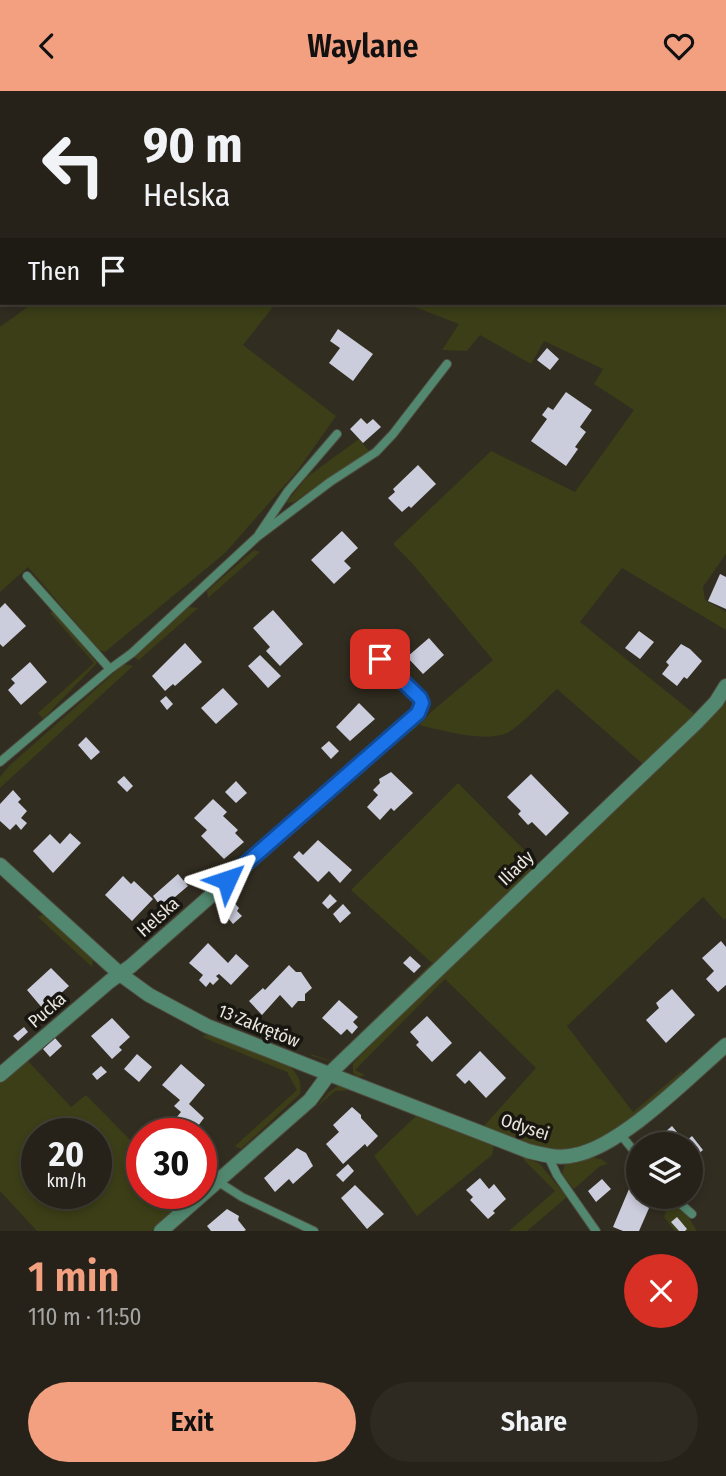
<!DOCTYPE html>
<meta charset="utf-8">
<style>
:root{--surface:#262219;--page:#2e2a22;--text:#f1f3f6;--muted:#a4a4a2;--line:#423f38;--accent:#f2a080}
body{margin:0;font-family:"Fira Sans Condensed",sans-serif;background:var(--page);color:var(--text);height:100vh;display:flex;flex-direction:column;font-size:26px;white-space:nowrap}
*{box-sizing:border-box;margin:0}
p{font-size:23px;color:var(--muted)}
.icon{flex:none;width:38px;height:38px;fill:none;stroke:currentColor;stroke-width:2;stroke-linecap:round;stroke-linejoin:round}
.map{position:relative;height:1140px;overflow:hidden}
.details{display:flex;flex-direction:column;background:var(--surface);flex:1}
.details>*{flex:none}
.hud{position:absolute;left:0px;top:0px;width:726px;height:214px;box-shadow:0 4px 10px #0003,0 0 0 2px var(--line);background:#262219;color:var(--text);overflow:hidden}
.tools{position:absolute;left:626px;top:1041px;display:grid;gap:14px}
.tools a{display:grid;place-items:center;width:77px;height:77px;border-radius:50%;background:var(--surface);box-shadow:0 4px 10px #0003,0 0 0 2px var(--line);font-size:35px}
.speed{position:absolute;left:21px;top:1027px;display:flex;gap:14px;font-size:35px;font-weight:700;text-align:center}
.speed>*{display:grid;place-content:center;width:91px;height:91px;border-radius:50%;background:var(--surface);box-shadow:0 4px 10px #0003,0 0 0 2px var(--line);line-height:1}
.speed small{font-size:18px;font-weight:400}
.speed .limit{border:10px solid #d22;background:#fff;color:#111}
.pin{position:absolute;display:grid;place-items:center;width:60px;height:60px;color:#fff;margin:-30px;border-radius:14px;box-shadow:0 4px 10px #0006}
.me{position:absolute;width:77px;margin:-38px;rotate:48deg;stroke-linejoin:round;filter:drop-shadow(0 0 5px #0008)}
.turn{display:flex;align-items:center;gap:24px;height:147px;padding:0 28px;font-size:32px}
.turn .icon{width:91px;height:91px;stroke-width:2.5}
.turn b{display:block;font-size:49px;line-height:60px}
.then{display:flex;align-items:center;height:66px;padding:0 28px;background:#0003;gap:14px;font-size:26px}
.round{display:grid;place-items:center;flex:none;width:74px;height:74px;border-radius:37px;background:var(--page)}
.head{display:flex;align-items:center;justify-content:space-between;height:119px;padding:0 28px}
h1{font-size:42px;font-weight:600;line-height:52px;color:var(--accent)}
.cta{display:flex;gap:14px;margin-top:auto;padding:14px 28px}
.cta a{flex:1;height:80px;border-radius:42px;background:var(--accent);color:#111;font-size:28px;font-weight:600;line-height:80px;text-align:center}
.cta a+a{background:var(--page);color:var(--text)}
header{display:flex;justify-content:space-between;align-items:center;height:91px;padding:0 28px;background:var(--accent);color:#111;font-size:32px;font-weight:600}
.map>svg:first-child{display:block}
</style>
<header><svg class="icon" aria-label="back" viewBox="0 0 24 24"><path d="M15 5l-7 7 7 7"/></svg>Waylane<svg class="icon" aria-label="heart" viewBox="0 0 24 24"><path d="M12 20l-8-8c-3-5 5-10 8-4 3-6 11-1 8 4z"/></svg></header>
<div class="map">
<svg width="726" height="1140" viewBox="0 0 726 1140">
<rect width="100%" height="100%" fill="#322d21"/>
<path fill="#3b3e17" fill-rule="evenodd" d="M2 0H726V463L703 496 705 509 726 521V539L622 477 580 531 697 625 644 674 557 598C547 607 517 638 507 642 485 652 441 639 419 634L358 684 415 632 419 634 431 621 493 569 412 472 393 453 491 360 575 401 634 319 594 293 603 278 544 250 531 273 480 244 467 260 442 259 459 233 404 212H724V2Z
M33 212H276L243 254 336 325 298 379 225 462 105 561 99 559 28 476 0 501V236Z
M359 348 369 360 294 411 286 412 307 386Z
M254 459 260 461 208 507 207 500Z
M189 516 198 517 139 569 133 566Z
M53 520 97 572 43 628 38 622 94 572 50 522Z
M124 573 133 575 0 697V686L9 675Z
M726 608V827L724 829 703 806 567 935 633 1021 682 980 684 985C645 1017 600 1067 544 1058 523 1054 503 1045 482 1037L536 977 445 888 355 979 365 984 358 986 353 982V973L358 967 486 838Z
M458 692 539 774 333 971 312 965 311 963 331 970 432 872 351 799Z
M44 823 93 868 92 876 38 826Z
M208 943 288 974C298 983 302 990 300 1003L241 1058 235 1055 297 999 287 981 202 946Z
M27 969 71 1016 86 1004 142 1061V1102L195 1103 151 1140H37L0 1100V991ZM37 1043H96V1102H37Z
M338 995H345L494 1053 492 1064 417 1125 374 1065 416 1025 352 999 335 1000 317 1016 329 1001Z
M525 1066 540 1073 567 1106 527 1140H509L555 1100 523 1068Z
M590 1066 601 1068 608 1073 600 1075 574 1098 562 1083 565 1073Z
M662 1106H667L689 1127 697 1140H675L664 1126 668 1113Z"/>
<path fill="#cbccdc" d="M338 238 373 263 353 290 329 272 340 257 330 250Z
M547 257 559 268 550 279 537 269Z
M566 301 592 319 580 336 586 341 575 356 578 358 566 375 531 350 547 328 542 324 548 316 553 319Z
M361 327 367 333 373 328 381 336 363 352 350 338Z
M418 374 436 393 411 417 409 415 402 421 388 407 395 401 393 398Z
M342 440 358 457 344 470 351 477 334 493 311 469Z
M720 483 726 486V518L708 510Z
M5 512 26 535 3 556 0 553V517Z
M273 519 303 553 280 575 266 560 270 556 253 537Z
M639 540 654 551 640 568 625 557Z
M429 547 444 564 423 583 407 566Z
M185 552 202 571 175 595 173 593 165 600 152 585Z
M681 553 690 558 702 570 687 588 684 586 677 595 662 583 669 574 666 571Z
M260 564 281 585 268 597 248 575Z
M30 571 47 591 21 614 8 599 15 592 11 588Z
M223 597 238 613 216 633 201 617Z
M166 605 173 613 167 619 160 610Z
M359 612 375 628 350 650 336 636Z
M86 646 100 661 91 669 78 654Z
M329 650 339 660 331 668 321 657Z
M391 681 413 702 394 720 391 717 380 729 367 716 378 704 373 699 380 692 379 688Z
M531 683 569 722 546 745 532 731 528 734 518 723 521 720 507 706Z
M124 685 133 695 127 701 117 691Z
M236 690 247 702 236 712 225 701Z
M13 699 21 708 18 711 27 720 21 727 27 732 21 739 16 733 10 739 0 730V713Z
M213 708 227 721 223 725 238 739 235 742 244 751 224 768 201 745 207 739 194 727Z
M70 742 81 752 53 782 33 760 50 743 60 753Z
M318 749 352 779 340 792 329 780 318 791 293 766 299 760 303 764Z
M178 783 188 795 162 817 153 805Z
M123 785 131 793 134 790 153 808 132 830 105 804Z
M330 803 337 810 328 818 322 812Z
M228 805 239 817 237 820 242 825 233 833 217 814Z
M343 813 351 822 340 832 333 823Z
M721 850 726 856V894L718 901 706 888 714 880 702 867Z
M208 852 228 872 236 863 249 875 231 894 219 883 216 885 219 888 213 894 210 891 206 896 199 889 203 884 189 872Z
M410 865 421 875 414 882 403 872Z
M289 874 296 881H301L312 897 305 903V910H298L292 917 280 904 262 924 249 910 263 897 265 899Z
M51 877 69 895 58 905 64 912 49 925 27 899Z
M672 898 695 924 666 952 646 929 659 917 656 912Z
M339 909 358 926 353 931 358 936 352 943 347 938 341 944 322 927Z
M227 920 241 925 238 932 225 927Z
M427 925 452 952 432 971 416 954 419 951 410 941Z
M112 927 130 946 119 956 122 959 112 968 91 945Z
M24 936 28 941 18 950 13 945Z
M55 947 62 955 50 966 43 958Z
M480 960 506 987 486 1007 469 989 465 993 456 984Z
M137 963 152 976 139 991 124 978Z
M181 973 205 994 189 1013 204 1027 192 1043H163L181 1021 174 1015 180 1009 162 994Z
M101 975 107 981 97 989 92 983Z
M352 1016 361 1024V1027L378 1045 367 1056 365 1053 343 1073 326 1053 339 1041 333 1034Z
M672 1035 685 1051 692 1045 703 1059 697 1064 702 1070 697 1078 691 1077V1054H663L658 1047Z
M297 1057 306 1062 313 1075 293 1093 289 1088 275 1101 264 1087Z
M348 1073 354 1080 343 1091 336 1084Z
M480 1087 489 1098 494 1093 506 1108 493 1120 495 1122 488 1128 470 1109 473 1106 466 1099Z
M602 1088 611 1098 596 1111 588 1100Z
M355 1094 384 1123 367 1138 341 1107Z
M629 1098 639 1102V1106L653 1108 639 1140H623L613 1136Z
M227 1118 239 1125 238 1129 246 1139 244 1140H211L207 1135Z
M677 1126 687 1138 685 1140H679L671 1131Z"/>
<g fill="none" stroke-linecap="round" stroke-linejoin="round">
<g stroke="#4f4b3f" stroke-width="10">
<path id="service" d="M259 443 288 400 337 343
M27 485 110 578
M0 671 110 578 132 562 257 446 330 391 376 361 393 343 447 273
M620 1043 639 1066
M548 1065 557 1084 596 1140
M217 1090 242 1106 314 1140
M673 1106 692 1123"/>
</g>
<g stroke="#4f4b3f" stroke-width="16">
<path id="minor" d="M726 595 716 611 697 631 329 983 528 1060C544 1064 559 1068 575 1064 622 1055 689 986 726 954
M0 774 120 883 149 904 207 935 329 983 310 1009 161 1140
M0 984 110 890 131 875 414 626 421 617 420 607 380 568"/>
</g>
<use href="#service" stroke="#52886f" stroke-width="8"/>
<use href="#minor" stroke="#52886f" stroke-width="14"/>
</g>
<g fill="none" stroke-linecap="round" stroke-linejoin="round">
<g stroke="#114b97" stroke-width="18">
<path id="route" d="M227 789 418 622 422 612 420 607 380 568"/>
</g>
<use href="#route" stroke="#1a73e8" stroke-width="12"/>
</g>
<g text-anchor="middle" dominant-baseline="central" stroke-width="7" stroke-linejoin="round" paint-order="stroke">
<g font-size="18" fill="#eae7df" stroke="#181610">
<text transform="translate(516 777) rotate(-44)">Iliady</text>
<text transform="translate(158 826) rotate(-42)">Helska</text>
<text transform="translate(47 919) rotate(-41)">Pucka</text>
<text transform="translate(259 935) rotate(22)">13 Zakrętów</text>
<text transform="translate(525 1036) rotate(18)">Odysei</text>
</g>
</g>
</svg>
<div class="tools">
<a><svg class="icon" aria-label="layers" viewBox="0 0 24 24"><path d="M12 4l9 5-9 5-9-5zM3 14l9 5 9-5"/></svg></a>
</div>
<div class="speed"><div>20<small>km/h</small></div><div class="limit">30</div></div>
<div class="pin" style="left:380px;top:568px;background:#d93025"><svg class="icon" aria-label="arrive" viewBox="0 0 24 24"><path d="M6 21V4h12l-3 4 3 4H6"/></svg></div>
<svg class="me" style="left:227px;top:789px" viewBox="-20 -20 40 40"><path d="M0-17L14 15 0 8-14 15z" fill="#1a73e8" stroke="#fff" stroke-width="4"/></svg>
<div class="hud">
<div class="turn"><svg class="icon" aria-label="left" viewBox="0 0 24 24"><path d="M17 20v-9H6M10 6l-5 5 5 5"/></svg><div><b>90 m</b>Helska</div></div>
<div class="then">Then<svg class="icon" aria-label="arrive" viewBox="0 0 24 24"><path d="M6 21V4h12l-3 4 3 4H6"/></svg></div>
</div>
</div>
<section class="details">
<div class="head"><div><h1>1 min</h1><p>110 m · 11:50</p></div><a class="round" style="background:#d93025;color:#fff"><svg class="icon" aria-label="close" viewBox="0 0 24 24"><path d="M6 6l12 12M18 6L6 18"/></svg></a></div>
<div class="cta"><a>Exit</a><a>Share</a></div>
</section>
